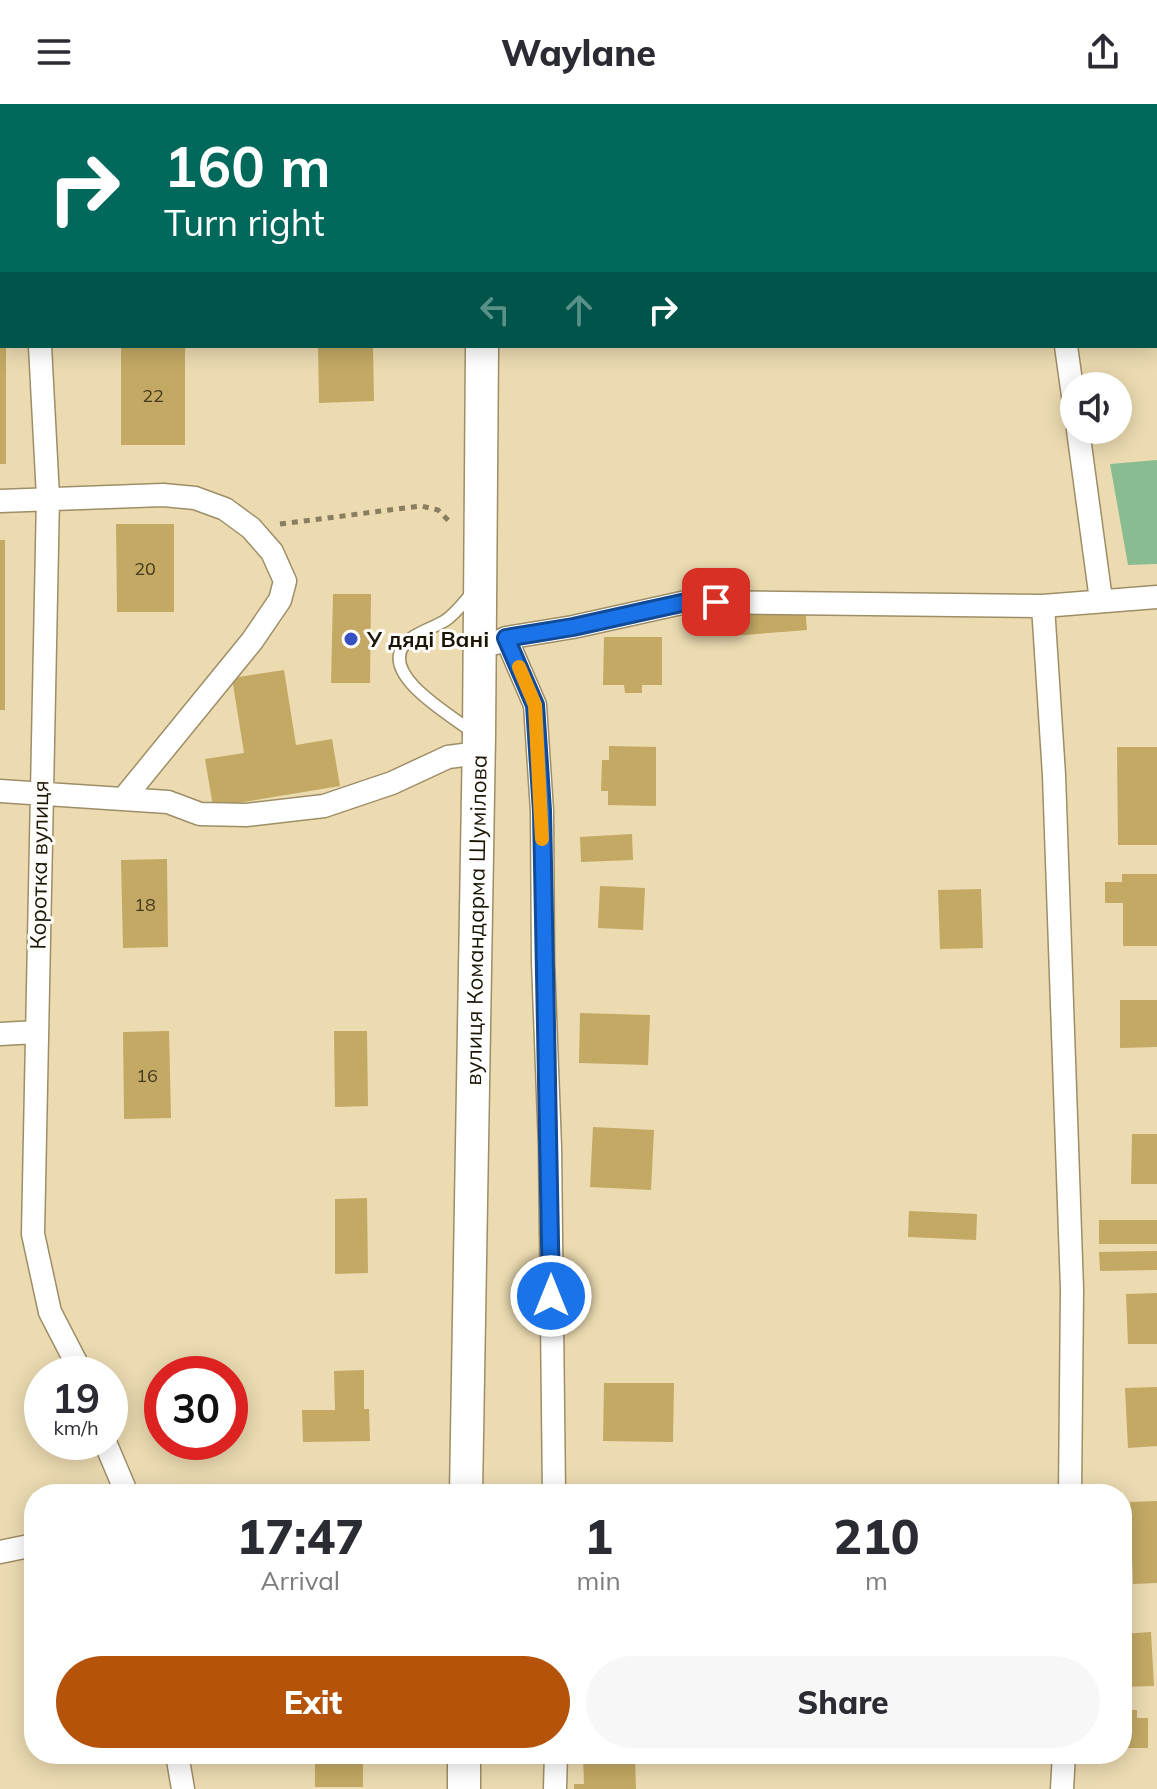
<!DOCTYPE html>
<meta charset="utf-8">
<style>
:root{--surface:#fff;--page:#f7f7f7;--text:#2b2b33;--muted:#7c7c81;--accent:#b45309}
body{margin:0;font-family:Mulish,sans-serif;background:var(--page);color:var(--text);height:100vh;display:flex;flex-direction:column;font-size:30px;white-space:nowrap}
*{box-sizing:border-box;margin:0}
p{font-size:26px;color:var(--muted)}
.icon{flex:none;width:44px;height:44px;fill:none;stroke:currentColor;stroke-width:2;stroke-linecap:round;stroke-linejoin:round}
.map{position:relative;flex:1;overflow:hidden}
.panel{position:absolute;left:24px;top:1380px;width:1108px;height:280px;display:flex;flex-direction:column;background:var(--surface);border-radius:32px;box-shadow:0 4px 20px #0003}
.panel>*{flex:none}
.top-card{position:absolute;left:0px;top:0px;width:1158px;height:244px;box-shadow:0 4px 20px #0003;background:#00695c;color:#fff;overflow:hidden}
.tools{position:absolute;left:1060px;top:268px;display:grid;gap:16px}
.tools a{display:grid;place-items:center;width:72px;height:72px;border-radius:50%;background:var(--surface);box-shadow:0 4px 20px #0003;font-size:40px}
.speed{position:absolute;left:24px;top:1252px;display:flex;gap:16px;font-size:40px;font-weight:700;text-align:center}
.speed>*{display:grid;place-content:center;width:104px;height:104px;border-radius:50%;background:var(--surface);box-shadow:0 4px 20px #0003;line-height:1}
.speed small{font-size:20px;font-weight:400}
.speed .limit{border:12px solid #d22;background:#fff;color:#111}
.pin{position:absolute;display:grid;place-items:center;width:68px;height:68px;color:#fff;margin:-34px;border-radius:16px;box-shadow:0 4px 12px #0006}
.me{position:absolute;width:88px;margin:-44px;rotate:0deg;stroke-linejoin:round;filter:drop-shadow(0 0 6px #0008)}
.turn{display:flex;align-items:center;gap:28px;height:168px;padding:0 32px;font-size:36px}
.turn .icon{width:104px;height:104px;stroke-width:2.5}
.turn b{display:block;font-size:56px;line-height:68px}
.lanes{display:flex;align-items:center;height:76px;padding:0 32px;background:#0003;justify-content:center;gap:40px;direction:ltr}
.lanes .off{opacity:.35}
.eta{display:flex;justify-content:space-evenly;align-items:center;height:136px;text-align:center}
.eta b{font-size:48px;font-weight:800;line-height:56px}
.button{display:flex;gap:16px;margin-top:auto;padding:16px 32px}
.button a{flex:1;height:92px;border-radius:48px;background:var(--accent);color:#fff;font-size:32px;font-weight:800;line-height:92px;text-align:center}
.button a+a{background:var(--page);color:var(--text)}
header{display:flex;justify-content:space-between;align-items:center;height:104px;padding:0 32px;background:var(--surface);font-size:36px;font-weight:800}
.map>svg:first-child{display:block}
</style>
<header><svg class="icon" aria-label="menu" viewBox="0 0 24 24"><path d="M4 6h16M4 12h16M4 18h16"/></svg>Waylane<svg class="icon" aria-label="share" viewBox="0 0 24 24"><path d="M12 15V3M7 8l5-5 5 5M5 13v7h14v-7"/></svg></header>
<div class="map">
<svg width="1157" height="1685" viewBox="0 0 1157 1685">
<rect width="100%" height="100%" fill="#ecdbb1"/>
<path fill="#89bc91" d="M1157 356V460L1128 461 1110 360Z"/>
<path fill="#c3a964" d="M0 242H6V360H0Z
M121 242H185V341H121Z
M318 242H373L374 297 319 299Z
M116 420H174V508H117Z
M0 436H5V606H0Z
M333 490H371L370 579H331Z
M805 502 807 526 731 532 729 508Z
M604 533H662V581H642V589H625L624 581H603Z
M284 566 296 641 332 635 340 682 213 703 205 655 244 649 232 574Z
M609 642 656 643V702L608 701V687H601L602 656H609Z
M1117 643H1157V741H1118Z
M632 730 633 756 581 758 580 733Z
M167 755 168 843 123 844 121 756Z
M1122 770H1157V842H1123V799H1105V778H1122Z
M600 782 645 784 643 826 598 824Z
M981 785 983 844 940 845 938 786Z
M1120 896H1157V943L1120 944Z
M580 909 650 911 648 961 579 959Z
M169 927 171 1014 124 1015 123 928Z
M334 927H367L368 1002 335 1003Z
M593 1023 654 1026 651 1086 590 1083Z
M1132 1030H1157V1080H1131Z
M367 1094 368 1169 335 1170V1095Z
M909 1107 977 1110 976 1136 908 1133Z
M1099 1116H1157V1140H1099Z
M1157 1147V1166L1100 1167 1099 1148Z
M1157 1189V1240H1128L1126 1190Z
M364 1266V1305H369L370 1337 303 1338 302 1306H335L334 1267Z
M604 1279H674L673 1338 603 1337Z
M1157 1283V1342L1128 1344 1125 1284Z
M1157 1397V1479L1133 1480 1130 1398Z
M1151 1528 1154 1582 1122 1583V1530Z
M1124 1606H1137V1614H1148V1644H1122Z
M338 1650H363V1683H315V1657H338Z
M635 1652 636 1685H574V1680H584L583 1653Z"/>
<g fill="none" stroke-linecap="round" stroke-linejoin="round">
<g stroke="#9e8e67" stroke-width="14">
<path id="lane" d="M165 0V2
M472 489C464 498 456 509 446 516 434 524 412 530 404 541 380 572 454 613 474 629"/>
</g>
<g stroke="#9e8e67" stroke-width="25">
<path id="street" d="M1032 0 1033 2
M191 2 195 0
M0 84 2 83
M40 242 48 393 33 1130 50 1208 82 1270
M1066 242 1074 299
M1078 326 1101 496
M0 397 163 391 195 394 225 405 251 424 272 448 285 477 280 496 252 537 124 694
M1043 502 1054 671 1072 1185 1070 1390
M506 534 535 601 542 707 543 858 550 1043 554 1390
M496 539 506 534 573 523 686 498 1043 502 1157 493
M0 687 168 698 200 710 246 711 324 702 392 679 448 653 479 649
M0 930 37 928
M105 1338 127 1390
M0 1448 34 1441
M177 1650 183 1685
M555 1685 556 1650
M1062 1685 1064 1650"/>
</g>
<g stroke="#9e8e67" stroke-width="35">
<g id="secondary">
<path d="M484 2V0"/>
<path id="s1" d="M466 1390 479 632 482 242"/>
<path d="M464 1650V1685"/>
</g>
</g>
<path stroke="#897e60" stroke-width="5" stroke-dasharray="6 6" stroke-linecap="butt" d="M55 2 56 0
M280 420 421 402 438 406 451 419"/>
<use href="#lane" stroke="#fff" stroke-width="11"/>
<use href="#street" stroke="#fff" stroke-width="22"/>
<use href="#secondary" stroke="#fff" stroke-width="32"/>
</g>
<g fill="none" stroke-linecap="round" stroke-linejoin="round">
<g stroke="#114b97" stroke-width="20">
<path id="route" d="M551 1192 542 707 535 601 506 534 573 523 686 498H716"/>
</g>
<use href="#route" stroke="#1a73e8" stroke-width="14"/>
<path stroke="#f59e0b" stroke-width="14" d="M519 563 535 601 542 735"/>
</g>
<circle fill="#3650c1" stroke="#fffdf9" stroke-width="3" cx="351" cy="535" r="8"/>
<g text-anchor="middle" dominant-baseline="central" stroke-width="6" stroke-linejoin="round" paint-order="stroke">
<g font-size="18" fill="#453a1e">
<text x="153" y="291">22</text>
<text x="145" y="464">20</text>
<text x="145" y="800">18</text>
<text x="147" y="971">16</text>
</g>
<g font-size="22" font-weight="bold" fill="#1b1506" stroke="#fffdf9" text-anchor="start">
<text x="367" y="535">У дяді Вані</text>
</g>
<g font-size="22" fill="#1b1506" stroke="#fffdf9">
<text transform="translate(39 761) rotate(-89)">Коротка вулиця</text>
<text stroke="none"><textPath href="#s1" startOffset="574">вулиця Командарма Шумілова</textPath></text>
</g>
</g>
</svg>
<div class="tools">
<a><svg class="icon" aria-label="sound" viewBox="0 0 24 24"><path d="M4 9h4l5-4v14l-5-4H4zM17 9q2 3 0 6"/></svg></a>
</div>
<div class="speed"><div>19<small>km/h</small></div><div class="limit">30</div></div>
<div class="pin" style="left:716px;top:498px;background:#d93025"><svg class="icon" aria-label="arrive" viewBox="0 0 24 24"><path d="M6 21V4h12l-3 4 3 4H6"/></svg></div>
<svg class="me" style="left:551px;top:1192px" viewBox="-20 -20 40 40"><circle r="17" fill="#1a73e8" stroke="#fff" stroke-width="3"/><path d="M0-11L8 9 0 5-8 9z" fill="#fff"/></svg>
<div class="top-card">
<div class="turn"><svg class="icon" aria-label="right" viewBox="0 0 24 24"><path d="M7 20v-9h11M14 6l5 5-5 5"/></svg><div><b>160 m</b>Turn right</div></div>
<div class="lanes"><svg class="icon off" aria-label="left" viewBox="0 0 24 24"><path d="M17 20v-9H6M10 6l-5 5 5 5"/></svg><svg class="icon off" aria-label="ahead" viewBox="0 0 24 24"><path d="M12 20V5M6 11l6-6 6 6"/></svg><svg class="icon" aria-label="right" viewBox="0 0 24 24"><path d="M7 20v-9h11M14 6l5 5-5 5"/></svg></div>
</div>
<section class="panel">
<div class="eta">
<div><b>17:47</b><p>Arrival</p></div>
<div><b>1</b><p>min</p></div>
<div><b>210</b><p>m</p></div>
</div>
<div class="button"><a>Exit</a><a>Share</a></div>
</section>
</div>
